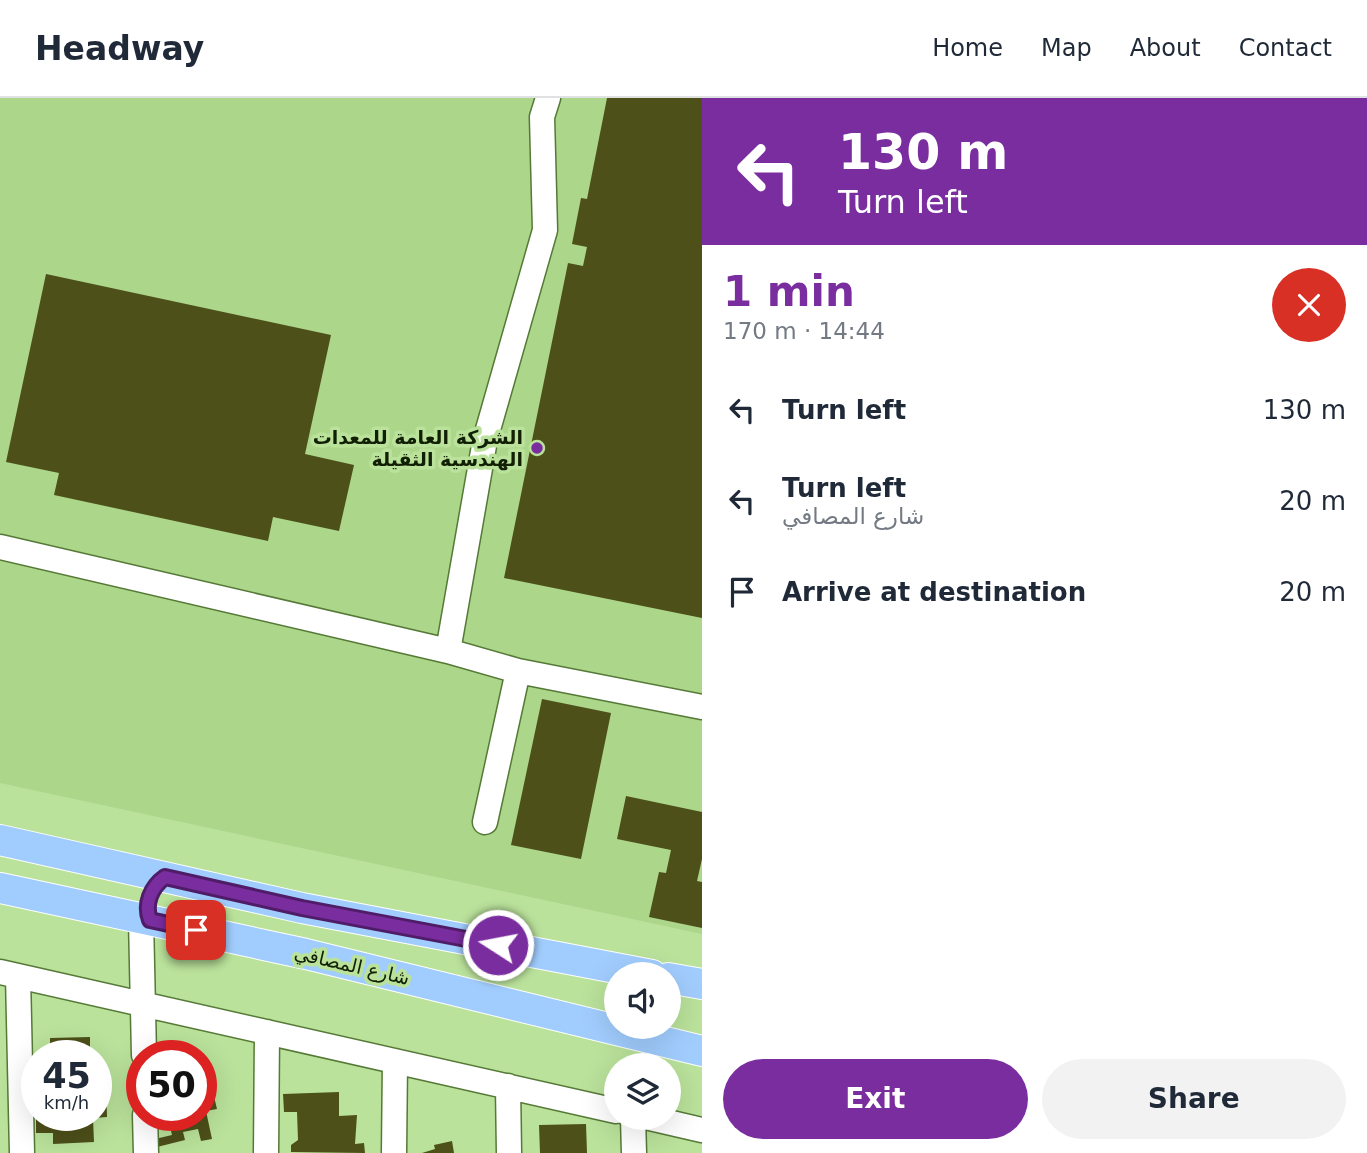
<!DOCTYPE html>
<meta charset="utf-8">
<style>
:root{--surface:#fff;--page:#f2f2f3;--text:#1f2937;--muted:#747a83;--line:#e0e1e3;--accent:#7a2d9f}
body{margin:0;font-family:"DejaVu Sans",Vazirmatn,sans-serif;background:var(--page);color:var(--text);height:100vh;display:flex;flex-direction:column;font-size:26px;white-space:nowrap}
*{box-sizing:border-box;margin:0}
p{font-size:23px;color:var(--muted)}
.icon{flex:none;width:38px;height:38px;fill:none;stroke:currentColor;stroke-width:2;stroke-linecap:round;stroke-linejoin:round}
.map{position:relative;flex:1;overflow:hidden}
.drawer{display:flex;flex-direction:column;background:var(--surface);width:665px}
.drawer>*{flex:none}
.guide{background:#7a2d9f;color:#fff;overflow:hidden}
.tools{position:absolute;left:604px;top:864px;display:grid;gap:14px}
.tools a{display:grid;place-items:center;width:77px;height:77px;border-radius:50%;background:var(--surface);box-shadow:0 7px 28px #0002;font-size:35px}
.speed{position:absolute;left:21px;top:942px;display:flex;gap:14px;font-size:35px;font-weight:700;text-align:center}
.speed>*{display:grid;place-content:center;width:91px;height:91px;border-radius:50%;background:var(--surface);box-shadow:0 7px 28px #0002;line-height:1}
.speed small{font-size:18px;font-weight:400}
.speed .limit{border:10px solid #d22;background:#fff;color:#111}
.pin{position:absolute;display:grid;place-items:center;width:60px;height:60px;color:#fff;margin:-30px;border-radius:14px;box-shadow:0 4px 10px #0006}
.me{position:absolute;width:77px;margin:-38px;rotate:281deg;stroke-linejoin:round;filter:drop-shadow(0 0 5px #0008)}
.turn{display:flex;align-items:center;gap:24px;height:147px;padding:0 21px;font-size:32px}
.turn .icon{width:91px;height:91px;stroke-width:2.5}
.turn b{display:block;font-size:49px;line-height:60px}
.round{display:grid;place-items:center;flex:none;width:74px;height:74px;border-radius:37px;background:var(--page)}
.summary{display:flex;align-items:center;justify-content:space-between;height:119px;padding:0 21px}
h1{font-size:42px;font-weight:700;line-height:52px;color:var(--accent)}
.cta{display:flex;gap:14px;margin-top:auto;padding:14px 21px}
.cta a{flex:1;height:80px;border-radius:42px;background:var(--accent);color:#fff;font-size:28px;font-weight:700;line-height:80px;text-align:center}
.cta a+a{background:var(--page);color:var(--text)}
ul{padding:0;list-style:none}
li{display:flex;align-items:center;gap:21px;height:91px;padding:0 21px}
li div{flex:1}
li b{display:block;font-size:26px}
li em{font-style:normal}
header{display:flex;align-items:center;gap:42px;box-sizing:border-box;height:98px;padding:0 35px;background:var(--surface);border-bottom:2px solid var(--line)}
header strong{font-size:33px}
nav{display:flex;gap:38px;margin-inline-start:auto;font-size:24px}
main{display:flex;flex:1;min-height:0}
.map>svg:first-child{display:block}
</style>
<header>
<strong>Headway</strong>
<nav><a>Home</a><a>Map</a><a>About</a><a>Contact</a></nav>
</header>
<main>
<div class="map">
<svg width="702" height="1055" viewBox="0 0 702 1055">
<rect width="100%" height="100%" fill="#bae29b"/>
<path fill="#acd68a" d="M0 0H702V836L0 685Z"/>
<path fill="#4d5019" d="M607 0H702V520L504 480 568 165 583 168 587 149 572 146 581 100 587 101Z
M46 176 331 237 305 356 354 367 339 433 273 419 268 443 54 397 59 375 6 364Z
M542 601 611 615 581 761 511 747Z
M626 698 702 714V761L697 783 702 784V830L649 819 659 774 666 775 671 752 617 741Z
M90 939V957H50V940Z
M96 977H106L107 1019 93 1020 94 1044 53 1046V1035H36V1020L96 1017Z
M211 986 217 1011 206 1013 212 1041 201 1043 198 1031 183 1034 185 1042 157 1049 155 1041 172 1037 167 1017H201V988Z
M339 994V1018L357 1017 355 1046 364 1045 365 1055 291 1054V1047L298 1042 297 1014H284L283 996Z
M586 1026 587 1055H540L539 1027Z
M452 1043 454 1055H422L435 1051 434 1047Z"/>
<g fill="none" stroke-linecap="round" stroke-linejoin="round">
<g stroke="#557936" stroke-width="27">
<path id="minor" d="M0 449 448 553 518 573 702 609
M448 553 485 342 545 132 542 19 548 0
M485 724 518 573
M141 821 144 957
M0 874 616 1013
M18 878 22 1055
M508 988 509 1055
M145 1017 146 1055
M633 1020 634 1055
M650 1020 702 1032
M266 1055 267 934
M394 1055 395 963"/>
</g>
<g stroke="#fff" stroke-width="32">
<path id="major" d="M0 742 302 810 652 877
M0 790 306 856 702 953
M668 880 702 886"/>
</g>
<use href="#minor" stroke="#fff" stroke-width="24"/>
<use href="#major" stroke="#a1cdfe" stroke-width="30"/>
</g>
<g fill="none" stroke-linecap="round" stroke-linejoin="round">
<g stroke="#4f1d67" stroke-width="18">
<path id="route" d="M196 832 150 822C144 806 151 789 165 779L302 810 498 847"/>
</g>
<use href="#route" stroke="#7a2d9f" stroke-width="12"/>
</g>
<circle fill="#7a2d9f" stroke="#bae29b" stroke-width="2.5" cx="537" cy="350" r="7"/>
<g text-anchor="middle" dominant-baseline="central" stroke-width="7" stroke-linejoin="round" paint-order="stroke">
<g font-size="19" font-weight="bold" fill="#111f04" stroke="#bae29b" text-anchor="end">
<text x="523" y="339">الشركة العامة للمعدات<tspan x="523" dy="22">الهندسية الثقيلة</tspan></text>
</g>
<g font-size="19" fill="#111f04" stroke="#bae29b">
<text transform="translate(352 867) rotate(13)">شارع المصافي</text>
</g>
</g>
</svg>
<div class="tools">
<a><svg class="icon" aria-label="sound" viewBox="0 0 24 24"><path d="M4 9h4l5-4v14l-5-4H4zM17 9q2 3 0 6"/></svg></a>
<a><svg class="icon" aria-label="layers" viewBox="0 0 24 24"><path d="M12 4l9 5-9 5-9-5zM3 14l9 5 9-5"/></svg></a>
</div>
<div class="speed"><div>45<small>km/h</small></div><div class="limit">50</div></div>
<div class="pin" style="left:196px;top:832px;background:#d93025"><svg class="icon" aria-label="arrive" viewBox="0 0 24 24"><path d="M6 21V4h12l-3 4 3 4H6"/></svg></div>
<svg class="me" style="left:498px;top:847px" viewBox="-20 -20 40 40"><circle r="17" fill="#7a2d9f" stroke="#fff" stroke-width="3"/><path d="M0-11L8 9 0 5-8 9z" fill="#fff"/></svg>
</div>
<section class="drawer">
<div class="guide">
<div class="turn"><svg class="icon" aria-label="left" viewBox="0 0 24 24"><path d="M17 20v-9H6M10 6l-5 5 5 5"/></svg><div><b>130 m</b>Turn left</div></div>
</div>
<div class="summary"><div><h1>1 min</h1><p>170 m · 14:44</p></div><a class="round" style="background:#d93025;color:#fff"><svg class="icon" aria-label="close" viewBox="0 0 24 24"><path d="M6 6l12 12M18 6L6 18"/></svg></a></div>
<ul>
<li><svg class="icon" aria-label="left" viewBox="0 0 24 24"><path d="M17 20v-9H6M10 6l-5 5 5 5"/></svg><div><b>Turn left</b></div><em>130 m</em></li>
<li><svg class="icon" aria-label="left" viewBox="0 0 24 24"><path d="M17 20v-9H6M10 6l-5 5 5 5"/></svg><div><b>Turn left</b><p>شارع المصافي</p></div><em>20 m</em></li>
<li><svg class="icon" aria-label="arrive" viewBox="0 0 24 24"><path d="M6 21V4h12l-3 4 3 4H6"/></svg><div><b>Arrive at destination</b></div><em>20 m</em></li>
</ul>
<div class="cta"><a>Exit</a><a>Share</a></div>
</section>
</main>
